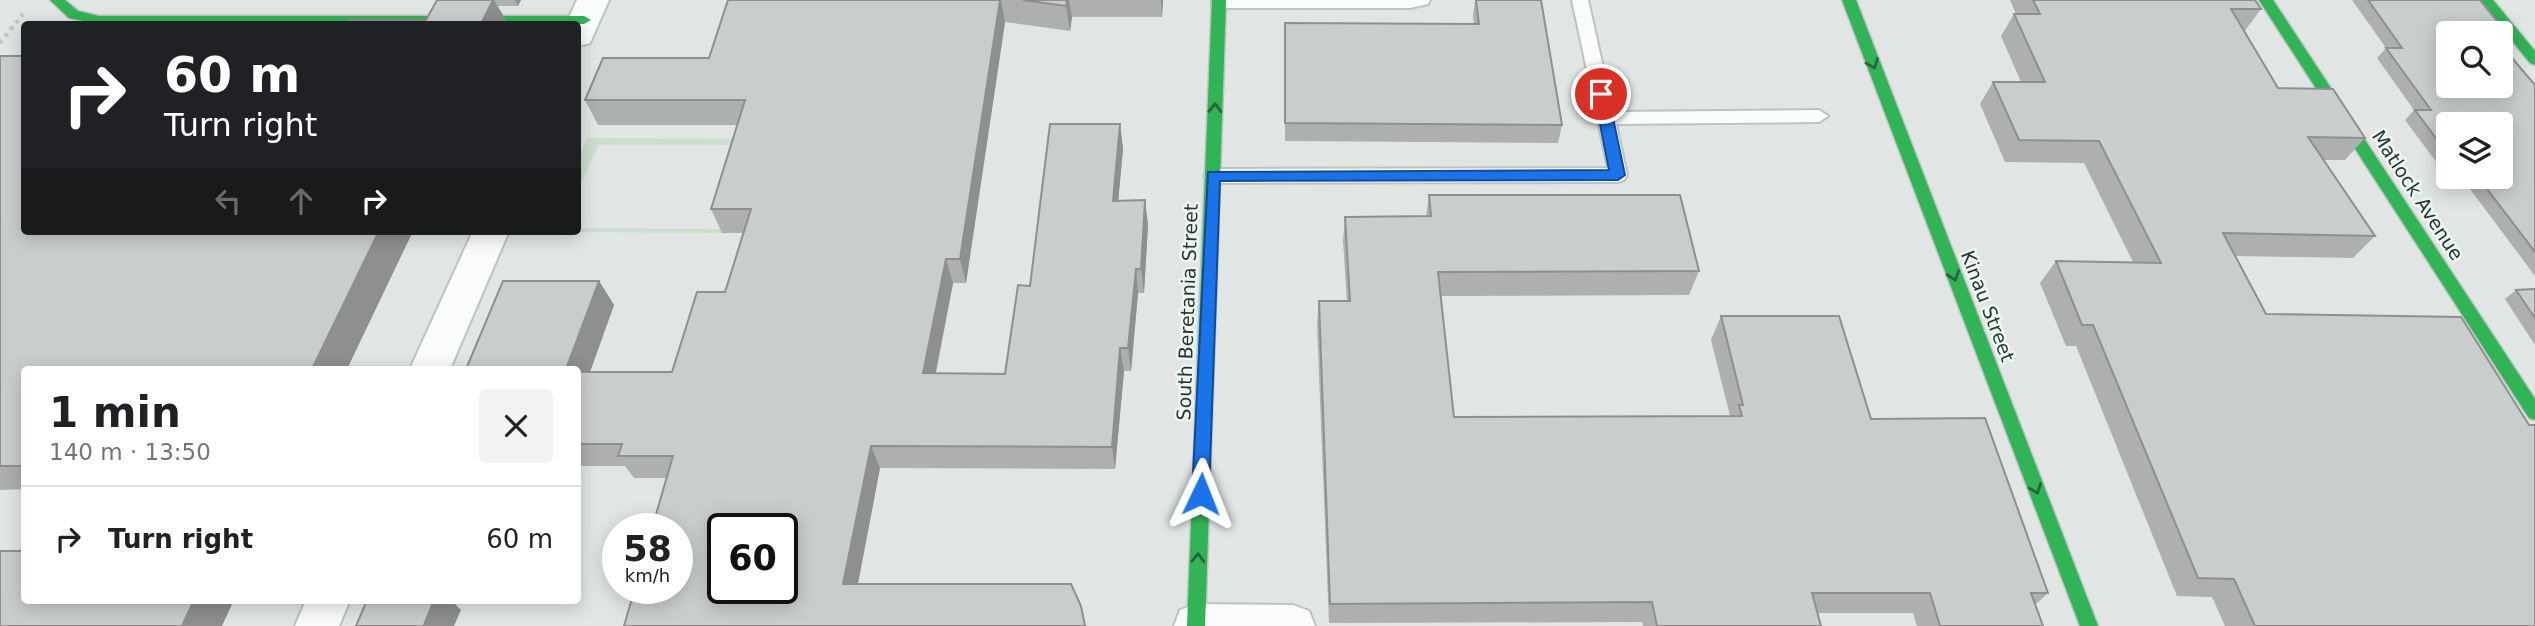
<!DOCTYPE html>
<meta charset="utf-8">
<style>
:root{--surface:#fff;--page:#f2f2f2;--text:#202124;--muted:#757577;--line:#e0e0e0}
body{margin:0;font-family:"DejaVu Sans",sans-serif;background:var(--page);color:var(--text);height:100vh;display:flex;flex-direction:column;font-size:26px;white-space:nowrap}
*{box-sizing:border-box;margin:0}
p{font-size:23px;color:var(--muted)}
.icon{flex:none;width:38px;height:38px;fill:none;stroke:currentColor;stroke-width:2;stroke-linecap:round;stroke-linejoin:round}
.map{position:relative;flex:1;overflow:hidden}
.details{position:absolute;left:21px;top:366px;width:560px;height:238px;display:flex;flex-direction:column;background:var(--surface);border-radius:7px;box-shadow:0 4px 18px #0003}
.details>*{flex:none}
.guide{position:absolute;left:21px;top:21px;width:560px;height:214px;border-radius:7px;box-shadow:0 4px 18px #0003;background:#202124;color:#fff;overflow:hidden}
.tools{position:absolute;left:2436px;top:21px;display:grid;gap:14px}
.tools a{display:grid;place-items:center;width:77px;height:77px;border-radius:7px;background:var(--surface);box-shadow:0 4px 18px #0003;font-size:35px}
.speed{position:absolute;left:602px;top:513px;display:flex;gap:14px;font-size:35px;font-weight:700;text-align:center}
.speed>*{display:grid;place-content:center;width:91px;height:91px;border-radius:50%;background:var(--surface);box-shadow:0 4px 18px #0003;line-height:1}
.speed small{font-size:18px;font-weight:400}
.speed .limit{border:4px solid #111;border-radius:10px;background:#fff;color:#111}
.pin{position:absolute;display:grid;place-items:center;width:60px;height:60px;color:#fff;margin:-30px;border:4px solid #fff;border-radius:50%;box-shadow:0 2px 7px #0007}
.me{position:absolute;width:77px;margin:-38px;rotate:2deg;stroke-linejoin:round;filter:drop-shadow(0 0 5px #0008)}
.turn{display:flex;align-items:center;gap:24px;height:147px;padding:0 28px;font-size:32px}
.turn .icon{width:91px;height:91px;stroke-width:2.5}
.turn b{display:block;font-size:49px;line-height:60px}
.lanes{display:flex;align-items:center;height:66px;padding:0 28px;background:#0003;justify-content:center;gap:35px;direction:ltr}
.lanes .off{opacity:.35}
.round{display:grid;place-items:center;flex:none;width:74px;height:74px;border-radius:7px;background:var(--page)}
.head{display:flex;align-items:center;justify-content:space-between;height:119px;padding:0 28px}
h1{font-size:42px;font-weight:600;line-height:52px}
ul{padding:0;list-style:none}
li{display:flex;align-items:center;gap:21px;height:105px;padding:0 28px;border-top:2px solid var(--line)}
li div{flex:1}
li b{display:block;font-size:26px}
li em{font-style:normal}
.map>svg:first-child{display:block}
</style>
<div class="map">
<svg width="2535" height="626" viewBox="0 0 2535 626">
<rect width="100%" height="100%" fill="#e1e6e4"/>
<path fill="#ccded0" d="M587 138 752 139 749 145H598L583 181H578V162Z
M578 228 724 229 722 233 548 232 578 231Z"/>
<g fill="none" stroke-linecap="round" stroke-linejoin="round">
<g stroke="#bec3c1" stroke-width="4">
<path id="lane" d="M1212 0H1430L1428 4 1410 8H1218L1212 7Z
M1572 0H1588L1613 112 1819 110 1828 116 1819 122 1616 124 1627 175 1624 180 1618 182 1213 183 1207 181 1204 176 1207 171 1213 169 1608 168Z"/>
</g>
<g stroke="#bec3c1" stroke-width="4">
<path id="street" d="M577 0H609L590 43 578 46V24H566Z
M473 231H509L450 369H410Z
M306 600H350L339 626H295Z
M1196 604 1293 605 1309 611 1315 626H1174L1180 610Z"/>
</g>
<g stroke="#bec3c1" stroke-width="3">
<path id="fast" d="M50 0H65L78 11 99 16H584L591 20 584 24H99L69 18Z
M1212 0H1226L1205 626H1187Z
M1842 0H1856L2098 626H2080Z
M2259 0H2273L2535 399V420L2529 418Z
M2479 0H2493L2535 51V65L2530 63Z"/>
</g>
<path stroke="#bfc7c5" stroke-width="4.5" stroke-dasharray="3.5 5" stroke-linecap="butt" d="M0 43 23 14"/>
<use href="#lane" fill="#fafbfb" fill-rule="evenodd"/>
<use href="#street" fill="#fafbfb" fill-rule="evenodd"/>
<use href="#fast" fill="#30b455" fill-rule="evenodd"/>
</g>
<path fill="#adb0af" d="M437 0H521L518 6H498L508 24H346L426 20Z
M728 0H1163L1162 17H1072L1070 31 1005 22 966 283H953L936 373 1005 374 1030 286 1120 124 1123 149 1118 201 1145 200 1148 225 1144 293H1138L1131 371H1124L1115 469 880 468 858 584 624 626 667 478H634L625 466H578V369L599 281 614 305 590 372H672L725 292 743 233H722L711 209 738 125H598L585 100 709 58Z
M1475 0H1541L1562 125 1558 143 1285 141V23L1474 24 1473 16Z
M2010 0H2255L2261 9 2244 32 2278 88 2365 138 2345 160H2324L2375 236 2353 258 2235 256 2266 314 2535 626H2225L2212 597 2177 596 2076 346H2066L2040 283 2056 261 2133 262 2084 163 2005 162 1980 104 1993 82H2021L2001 36 2014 14H2016Z
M2352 0H2480L2502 27 2496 33H2448L2535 85V276L2461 177H2501L2448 124V163H2437L2405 120 2414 110 2377 58 2386 48Z
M0 56 24 231H413L347 369H24V489L0 490Z
M1429 195 1699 271 1689 295 1441 296 1454 417 1730 416 1711 340 1721 316 1871 419 2048 593 2035 605 2043 626H1917L1913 613H1817L1821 626H1643L1642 622 1329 623 1317 325 1319 301H1347L1343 241 1345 217 1426 216Z
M2535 289V345L2505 299 2516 290Z"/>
<path fill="#8d908e" d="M493 0H494L508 24H481Z
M515 0H521L518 6Z
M1000 0H1001L1005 22 966 283 960 259Z
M1067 0H1069L1072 17 1070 31 1066 6Z
M1161 0H1163L1162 17Z
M1120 124 1123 149 1116 225 1113 201Z
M1145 200 1148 225 1144 293 1141 269Z
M379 231H413L347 369H312Z
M946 259 953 283 931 396 923 373Z
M1136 269 1138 293 1131 371 1128 348Z
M599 281 614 305 582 394 578 389V369H566Z
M1120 348 1124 371 1115 469 1112 447Z
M871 446 880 468 854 604 843 584Z
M194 600H234L222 626H182Z
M434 600H451L461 610 454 626H426L424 625Z"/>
<path fill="#c9cdcb" stroke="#8d908e" stroke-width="2" fill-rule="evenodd" d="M437 0H493L481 24H346L349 20H426Z
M728 0H1000L960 259H946L923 373 1005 374 1018 285 1030 286 1050 124H1120L1113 201 1145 200 1141 269H1136L1128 348H1120L1112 447 871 446 843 584H1071L1081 606 1085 626H624L635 588H677V528H652L673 456H618L622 444H578V372H672L697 292H725L751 209H711L745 100H585L603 58H709ZM723 528H782V588H723Z
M1023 0H1067L1066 6Z
M1476 0H1541L1562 125 1285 123V23L1479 24Z
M2033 0H2255L2261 9H2231L2278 88 2333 89 2365 138 2308 137 2375 236 2223 233 2266 314 2461 317 2529 425H2535V626H2255L2234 579 2198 578 2093 325H2082L2056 261 2161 263 2099 141 2019 140 1993 82H2045L2014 14H2040Z
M2368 0H2480L2502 27H2486L2491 33H2448V86H2501V45L2535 85V252L2478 177H2501V124H2448V153H2447L2415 110H2431L2386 48H2402Z
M0 56H24V231H379L312 369H24V466H0Z
M1429 195H1680L1699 271 1438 272 1454 417 1742 416 1739 405H1743L1721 316H1839L1871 419 1985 418 2048 593H2031L2043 626H1940L1930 593H1812L1821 626H1657L1652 602 1330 604 1319 301H1350L1345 217 1431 216Z
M503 281H599L566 369H466Z
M2535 289V318L2516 290Z
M0 551H24V600H194L182 626H0Z
M367 600H434L424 625H444L443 626H356Z"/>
<defs><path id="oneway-chevron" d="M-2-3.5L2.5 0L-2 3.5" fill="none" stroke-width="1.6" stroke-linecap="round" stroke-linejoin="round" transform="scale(1.75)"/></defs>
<g stroke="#27633d">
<use href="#oneway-chevron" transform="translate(1873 64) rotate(69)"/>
<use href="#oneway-chevron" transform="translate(1215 108) rotate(-88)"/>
<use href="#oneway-chevron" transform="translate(1954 276) rotate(70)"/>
<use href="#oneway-chevron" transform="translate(2036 489) rotate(69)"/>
<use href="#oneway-chevron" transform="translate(1198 558) rotate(-88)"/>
</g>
<path fill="#1a73e8" stroke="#114b97" stroke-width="2" d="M1601 89 1608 94 1625 175 1618 180 1220 181 1209 494 1207 499 1201 501 1194 499 1192 494 1208 172 1609 170 1594 94Z"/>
<g text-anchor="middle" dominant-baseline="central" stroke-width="5" stroke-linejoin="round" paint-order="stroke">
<g font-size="19" fill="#223730" stroke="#eff6f2">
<text transform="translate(2418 195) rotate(57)">Matlock Avenue</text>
<text transform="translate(1988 306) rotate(69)">Kinau Street</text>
<text transform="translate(1187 312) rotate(-88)">South Beretania Street</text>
</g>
</g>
</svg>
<div class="tools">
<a><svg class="icon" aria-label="search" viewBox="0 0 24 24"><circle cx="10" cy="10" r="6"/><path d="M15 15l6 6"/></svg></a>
<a><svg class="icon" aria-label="layers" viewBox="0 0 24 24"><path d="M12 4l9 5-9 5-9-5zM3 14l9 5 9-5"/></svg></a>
</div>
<div class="speed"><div>58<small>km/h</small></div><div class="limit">60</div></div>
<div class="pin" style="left:1601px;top:94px;background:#d93025"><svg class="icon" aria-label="arrive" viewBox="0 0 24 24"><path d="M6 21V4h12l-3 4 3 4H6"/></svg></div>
<svg class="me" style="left:1201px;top:494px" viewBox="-20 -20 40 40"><path d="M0-17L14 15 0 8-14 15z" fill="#1a73e8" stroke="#fff" stroke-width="4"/></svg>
<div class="guide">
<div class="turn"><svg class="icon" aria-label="right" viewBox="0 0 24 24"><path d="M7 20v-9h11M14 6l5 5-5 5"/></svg><div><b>60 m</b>Turn right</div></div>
<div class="lanes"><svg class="icon off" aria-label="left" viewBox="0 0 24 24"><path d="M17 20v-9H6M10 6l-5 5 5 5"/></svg><svg class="icon off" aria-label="ahead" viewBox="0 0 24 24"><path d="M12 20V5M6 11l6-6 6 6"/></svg><svg class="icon" aria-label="right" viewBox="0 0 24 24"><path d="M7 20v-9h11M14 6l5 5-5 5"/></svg></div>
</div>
<section class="details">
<div class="head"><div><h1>1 min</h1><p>140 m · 13:50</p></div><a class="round"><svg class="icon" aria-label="close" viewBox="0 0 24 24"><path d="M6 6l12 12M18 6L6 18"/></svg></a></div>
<ul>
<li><svg class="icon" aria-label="right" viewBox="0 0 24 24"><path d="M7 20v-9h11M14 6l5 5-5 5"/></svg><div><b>Turn right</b></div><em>60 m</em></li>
</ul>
</section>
</div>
